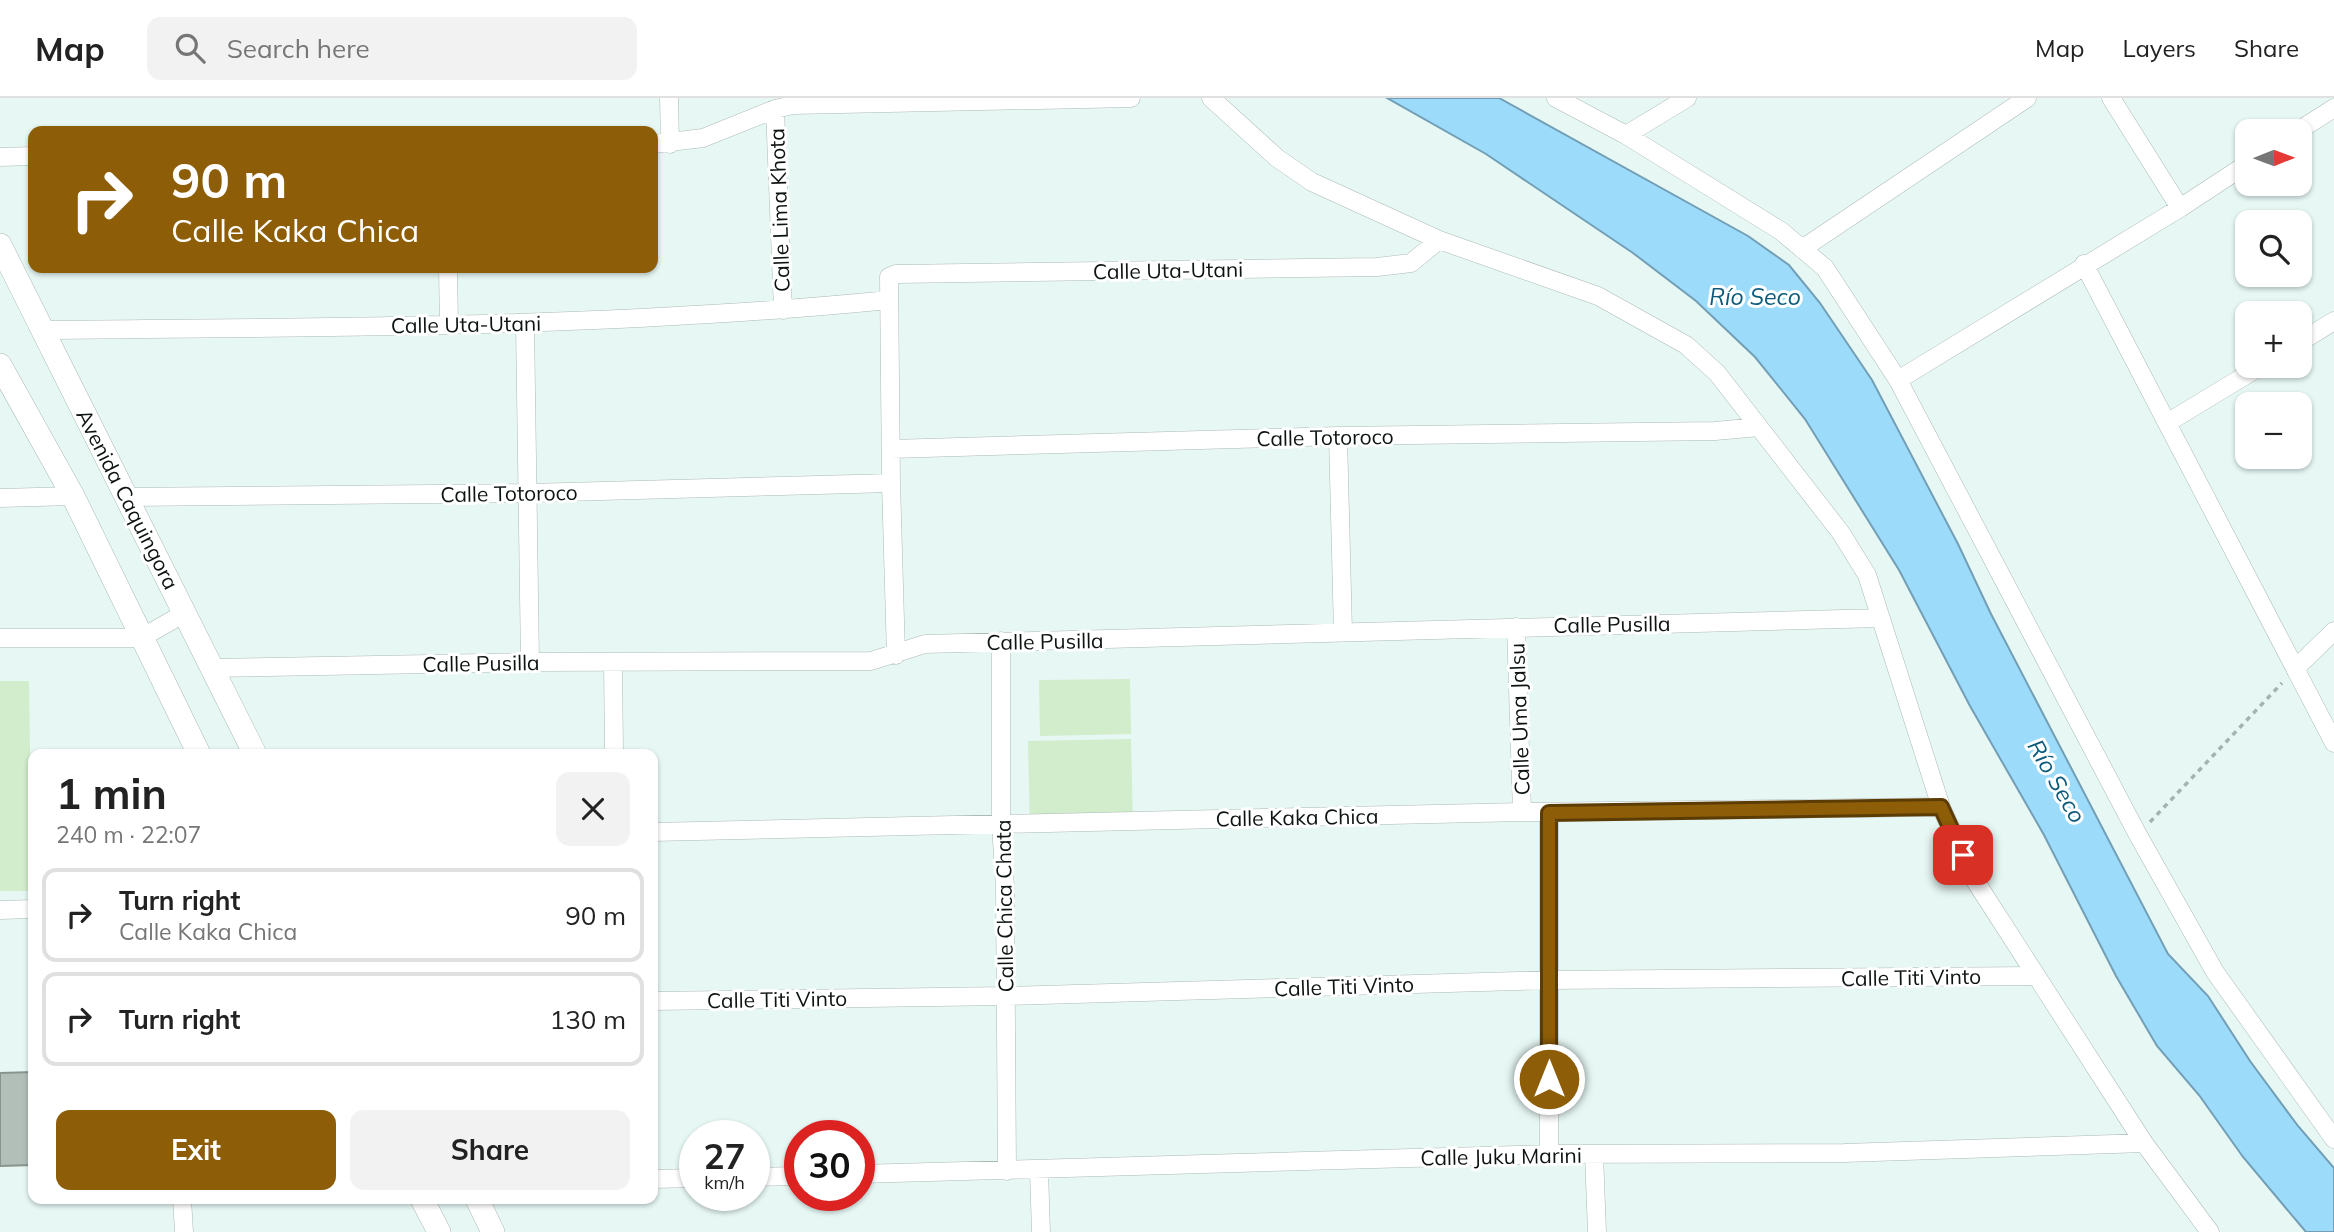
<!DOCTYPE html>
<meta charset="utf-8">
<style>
:root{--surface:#fff;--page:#f2f2f2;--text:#222;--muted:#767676;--line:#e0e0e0;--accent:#8d5d07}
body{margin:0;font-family:Mulish,sans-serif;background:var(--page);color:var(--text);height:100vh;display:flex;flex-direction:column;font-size:26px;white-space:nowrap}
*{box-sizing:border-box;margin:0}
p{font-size:23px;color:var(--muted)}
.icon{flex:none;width:38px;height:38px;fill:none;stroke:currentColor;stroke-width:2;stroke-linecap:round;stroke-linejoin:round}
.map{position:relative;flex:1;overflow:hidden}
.drawer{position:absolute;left:28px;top:651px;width:630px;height:455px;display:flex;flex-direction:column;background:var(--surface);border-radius:14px;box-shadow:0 2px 5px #0004}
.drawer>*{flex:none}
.banner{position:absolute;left:28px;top:28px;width:630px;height:147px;border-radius:14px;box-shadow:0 2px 5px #0004;background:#8d5d07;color:#fff;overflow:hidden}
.needle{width:46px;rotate:89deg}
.tools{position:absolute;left:2235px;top:21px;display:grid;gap:14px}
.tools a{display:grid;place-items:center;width:77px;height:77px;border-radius:14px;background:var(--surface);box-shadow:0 2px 5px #0004;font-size:35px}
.speed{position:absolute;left:679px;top:1022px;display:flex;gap:14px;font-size:35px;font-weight:700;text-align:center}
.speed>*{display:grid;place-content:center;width:91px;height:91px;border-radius:50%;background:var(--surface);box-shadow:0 2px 5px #0004;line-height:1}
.speed small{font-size:18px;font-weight:400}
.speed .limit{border:10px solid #d22;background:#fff;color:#111}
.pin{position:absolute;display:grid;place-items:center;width:60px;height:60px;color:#fff;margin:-30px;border-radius:14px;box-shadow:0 4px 10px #0006}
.me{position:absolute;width:77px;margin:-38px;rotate:0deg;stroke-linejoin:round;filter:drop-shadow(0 0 5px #0008)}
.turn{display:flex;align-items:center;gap:24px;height:147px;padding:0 28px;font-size:32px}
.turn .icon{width:91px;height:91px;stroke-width:2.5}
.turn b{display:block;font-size:49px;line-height:60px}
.round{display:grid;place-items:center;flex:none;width:74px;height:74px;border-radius:14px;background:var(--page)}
.headline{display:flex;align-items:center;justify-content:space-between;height:119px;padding:0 28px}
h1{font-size:42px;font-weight:700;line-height:52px}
.primary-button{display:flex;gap:14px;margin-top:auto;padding:14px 28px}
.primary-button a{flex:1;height:80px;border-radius:14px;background:var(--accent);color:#fff;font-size:28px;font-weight:700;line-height:80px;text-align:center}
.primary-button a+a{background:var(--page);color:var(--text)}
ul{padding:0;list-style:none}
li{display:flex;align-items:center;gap:21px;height:94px;margin:0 14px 10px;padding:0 14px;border:4px solid var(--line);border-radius:14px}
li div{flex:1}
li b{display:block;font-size:26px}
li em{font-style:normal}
header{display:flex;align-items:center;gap:42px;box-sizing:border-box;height:98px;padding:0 35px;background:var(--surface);border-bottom:2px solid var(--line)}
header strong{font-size:33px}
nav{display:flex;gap:38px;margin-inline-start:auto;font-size:24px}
.search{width:490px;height:63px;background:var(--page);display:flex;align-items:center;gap:18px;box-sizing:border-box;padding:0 24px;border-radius:14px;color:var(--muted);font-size:26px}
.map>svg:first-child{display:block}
</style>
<header>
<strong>Map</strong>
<div class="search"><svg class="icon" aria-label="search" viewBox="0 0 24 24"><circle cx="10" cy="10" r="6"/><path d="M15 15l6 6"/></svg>Search here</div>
<nav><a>Map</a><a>Layers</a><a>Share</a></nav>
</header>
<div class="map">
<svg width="2334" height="1134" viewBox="0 0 2334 1134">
<rect width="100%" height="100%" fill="#e6f7f4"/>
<path fill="#d1edcc" d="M1130 581 1131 636 1040 638 1039 582Z
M0 583H29L32 793H0Z
M1131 641 1133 730 1030 732 1028 643Z"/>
<path fill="#9ddbfb" stroke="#729fb5" stroke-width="2" d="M1387 0H1499L1748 138 1789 167 1820 205 1872 282 1958 446 1991 516 2168 856 2208 898 2250 963 2298 1028 2334 1070V1134H2306L2243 1059 2199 997 2157 948 2116 878 2044 737 1970 608 1899 472 1805 321 1755 259 1696 203 1633 155 1486 56Z"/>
<path fill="#b2bfb8" stroke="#88958e" stroke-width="2" d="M33 974V1067L0 1068V975Z"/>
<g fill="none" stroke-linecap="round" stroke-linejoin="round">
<g stroke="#abbab8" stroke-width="19">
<path id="minor" d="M669 0 670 46
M1211 0 1277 60 1312 84 1439 142 1598 198 1686 247 1717 275 1841 435 1867 477 1941 709 1974 781 2144 1045 2210 1134
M1556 0 1626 37 1781 133 1825 170 1898 282 2138 737 2215 874 2334 1041
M2111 0 2180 110
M775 11 783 212
M2298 33 2334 10
M1626 37 1687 0
M653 46 703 40 775 11 793 7 1131 0
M0 59 33 58
M1802 151 2027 0
M2084 166 2334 645
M448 170 449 227
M525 226 530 564
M43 232C325 229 607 230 889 202
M2300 244 2334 223
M1898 282 2180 110 2247 66
M2167 325 2261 268
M1338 338 1343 534
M891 351 1338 338 1715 333 1759 329
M127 399 529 395 891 385
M0 400 73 398
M1516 529 1522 714
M0 540H141L185 515
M1001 543V726L1005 790 1007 1073
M896 557 891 385 889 179 896 176 1377 169 1411 165 1439 142
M613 565 614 656
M213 570 530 564 871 563 925 546 1879 520
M2295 571 2334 533
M653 734 1522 714 1941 709
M0 812 33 811
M653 903 1006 898 1549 882 2035 878
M1549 1056V715
M1594 1056 1597 1134
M1039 1073 1041 1134
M859 1076 1549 1056 1844 1055 2144 1045
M754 1079 800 1078
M653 1081 695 1080
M182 1101 184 1134"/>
</g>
<g stroke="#abbab8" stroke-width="24">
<path id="tertiary" d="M0 147 255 656
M0 267 73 398 199 656
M422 1101 439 1134
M477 1101 493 1134"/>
</g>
<path stroke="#a5b2b0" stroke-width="3.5" stroke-dasharray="5 5" stroke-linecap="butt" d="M2150 724 2282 585"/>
<use href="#minor" stroke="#fff" stroke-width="18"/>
<use href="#tertiary" stroke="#fff" stroke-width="23"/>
</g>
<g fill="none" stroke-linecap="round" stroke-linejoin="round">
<g stroke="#5c3c05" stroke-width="18">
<path id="route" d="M1549 981V715L1941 709 1963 757"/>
</g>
<use href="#route" stroke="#8d5d07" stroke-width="12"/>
</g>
<g text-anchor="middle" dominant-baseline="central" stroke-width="6" stroke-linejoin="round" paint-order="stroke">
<g font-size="21" fill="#0d1312" stroke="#fff">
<text transform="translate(779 112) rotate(-92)">Calle Lima Khota</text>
<text transform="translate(1168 172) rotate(-1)">Calle Uta-Utani</text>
<text transform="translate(466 226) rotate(-1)">Calle Uta-Utani</text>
<text transform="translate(1325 339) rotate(-1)">Calle Totoroco</text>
<text transform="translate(509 395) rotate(-1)">Calle Totoroco</text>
<text transform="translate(128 401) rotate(63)">Avenida Caquingora</text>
<text transform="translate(1612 526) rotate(-1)">Calle Pusilla</text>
<text transform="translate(1045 543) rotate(-1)">Calle Pusilla</text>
<text transform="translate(481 565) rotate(-1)">Calle Pusilla</text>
<text transform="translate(1519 621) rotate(-92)">Calle Uma Jalsu</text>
<text transform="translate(1297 719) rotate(-1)">Calle Kaka Chica</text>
<text transform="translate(1004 808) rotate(-91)">Calle Chica Chata</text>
<text transform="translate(1911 879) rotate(-1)">Calle Titi Vinto</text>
<text transform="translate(1344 888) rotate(-2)">Calle Titi Vinto</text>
<text transform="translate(777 901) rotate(-1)">Calle Titi Vinto</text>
<text transform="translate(1501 1058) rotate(-1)">Calle Juku Marini</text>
</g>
<g font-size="23" font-style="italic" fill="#0c5b7a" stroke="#fff">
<text x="1755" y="198">Río Seco</text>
<text transform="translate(2057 683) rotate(60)">Río Seco</text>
</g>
</g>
</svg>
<div class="tools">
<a><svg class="needle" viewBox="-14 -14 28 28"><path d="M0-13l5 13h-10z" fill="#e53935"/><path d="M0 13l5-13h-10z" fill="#767676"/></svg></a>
<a><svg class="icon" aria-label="search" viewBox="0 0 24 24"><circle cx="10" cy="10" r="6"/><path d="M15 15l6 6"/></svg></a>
<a>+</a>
<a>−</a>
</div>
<div class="speed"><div>27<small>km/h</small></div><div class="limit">30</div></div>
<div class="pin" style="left:1963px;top:757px;background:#d93025"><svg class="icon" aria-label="arrive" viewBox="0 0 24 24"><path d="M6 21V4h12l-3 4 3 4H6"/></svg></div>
<svg class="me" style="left:1549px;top:981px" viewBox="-20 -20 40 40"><circle r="17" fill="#8d5d07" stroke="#fff" stroke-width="3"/><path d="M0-11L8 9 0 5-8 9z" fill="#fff"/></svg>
<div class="banner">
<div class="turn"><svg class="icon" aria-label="right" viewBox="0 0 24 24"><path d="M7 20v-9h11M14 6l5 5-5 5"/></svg><div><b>90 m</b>Calle Kaka Chica</div></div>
</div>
<section class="drawer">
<div class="headline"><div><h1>1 min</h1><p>240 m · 22:07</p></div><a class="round"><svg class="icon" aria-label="close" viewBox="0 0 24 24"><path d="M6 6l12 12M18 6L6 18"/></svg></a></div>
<ul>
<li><svg class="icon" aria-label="right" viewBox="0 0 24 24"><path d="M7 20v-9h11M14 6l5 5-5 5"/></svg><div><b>Turn right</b><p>Calle Kaka Chica</p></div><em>90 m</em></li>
<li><svg class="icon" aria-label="right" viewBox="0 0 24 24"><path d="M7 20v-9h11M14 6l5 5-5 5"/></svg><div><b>Turn right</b></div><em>130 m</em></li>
</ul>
<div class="primary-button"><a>Exit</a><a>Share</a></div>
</section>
</div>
